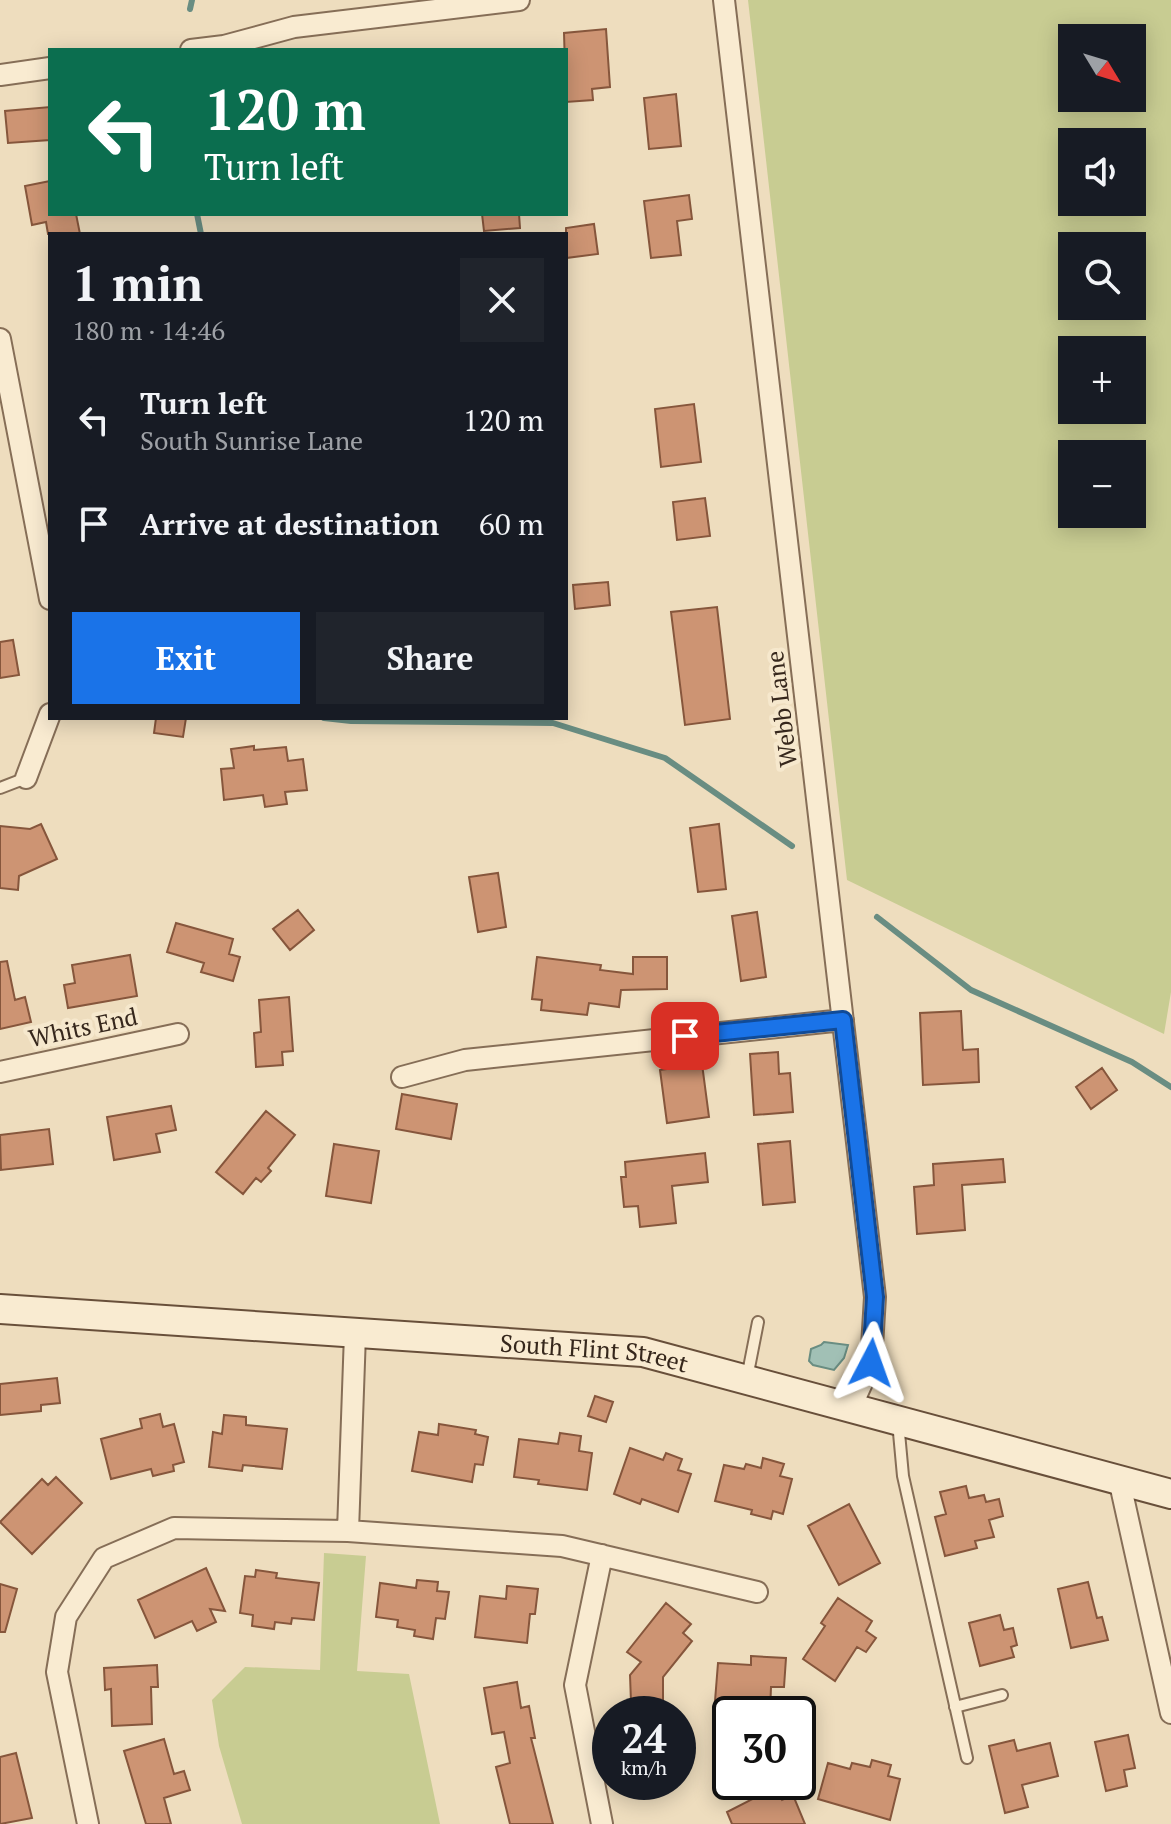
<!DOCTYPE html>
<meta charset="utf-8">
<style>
:root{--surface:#171b24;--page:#20242c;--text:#f1f3f6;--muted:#9ea1a6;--accent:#1a73e8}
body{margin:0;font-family:"PT Serif",serif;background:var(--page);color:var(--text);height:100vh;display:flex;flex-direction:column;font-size:30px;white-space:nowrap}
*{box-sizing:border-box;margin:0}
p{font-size:26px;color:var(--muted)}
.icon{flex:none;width:44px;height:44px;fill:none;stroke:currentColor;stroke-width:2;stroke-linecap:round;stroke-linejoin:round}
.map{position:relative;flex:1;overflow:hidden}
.side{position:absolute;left:48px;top:232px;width:520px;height:488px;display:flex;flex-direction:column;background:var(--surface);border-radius:0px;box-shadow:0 4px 20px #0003}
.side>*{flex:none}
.guide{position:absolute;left:48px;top:48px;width:520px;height:168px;border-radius:0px;box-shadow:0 4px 20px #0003;background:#0b6e4f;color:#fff;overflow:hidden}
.needle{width:52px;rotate:128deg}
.controls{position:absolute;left:1058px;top:24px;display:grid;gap:16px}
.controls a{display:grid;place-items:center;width:88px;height:88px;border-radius:0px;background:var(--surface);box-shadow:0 4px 20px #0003;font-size:40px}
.speed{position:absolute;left:592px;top:1696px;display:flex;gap:16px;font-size:40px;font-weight:700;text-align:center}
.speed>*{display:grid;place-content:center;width:104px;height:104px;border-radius:50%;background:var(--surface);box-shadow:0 4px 20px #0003;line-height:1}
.speed small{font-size:20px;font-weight:400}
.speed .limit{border:4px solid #111;border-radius:12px;background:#fff;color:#111}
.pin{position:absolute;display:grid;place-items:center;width:68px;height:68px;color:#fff;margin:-34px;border-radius:16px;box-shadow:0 4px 12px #0006}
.me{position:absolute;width:88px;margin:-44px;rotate:4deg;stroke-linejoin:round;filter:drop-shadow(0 0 6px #0008)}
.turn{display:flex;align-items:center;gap:28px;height:168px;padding:0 24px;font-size:36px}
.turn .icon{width:104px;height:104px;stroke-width:2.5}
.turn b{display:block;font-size:56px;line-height:68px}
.round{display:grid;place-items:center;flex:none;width:84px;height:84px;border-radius:0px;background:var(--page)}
.overview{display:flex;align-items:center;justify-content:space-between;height:136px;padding:0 24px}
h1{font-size:48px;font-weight:800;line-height:60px}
.button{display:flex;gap:16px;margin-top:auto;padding:16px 24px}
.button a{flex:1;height:92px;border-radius:0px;background:var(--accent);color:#fff;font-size:32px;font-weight:800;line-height:92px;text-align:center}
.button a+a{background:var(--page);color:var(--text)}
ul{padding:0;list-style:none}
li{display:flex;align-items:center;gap:24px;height:104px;padding:0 24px}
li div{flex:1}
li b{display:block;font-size:30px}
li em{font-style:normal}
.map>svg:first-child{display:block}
</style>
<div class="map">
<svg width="1171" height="1824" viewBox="0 0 1171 1824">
<rect width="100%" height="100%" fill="#eeddbe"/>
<path fill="#c8cc92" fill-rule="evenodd" d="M748 0H1171V992L1164 1034 847 880ZM1072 38H1132V98H1072ZM1072 142H1132V202H1072ZM1072 246H1132V306H1072ZM1072 350H1132V410H1072ZM1072 454H1132V514H1072Z
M324 1553 366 1556 357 1671 409 1674 440 1824H242L219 1746 212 1700 245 1667 320 1670Z"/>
<path fill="#a1c0b5" stroke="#698d82" stroke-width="2" d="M824 1342 848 1345 844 1358 834 1370 813 1365 809 1361 811 1349 821 1345Z"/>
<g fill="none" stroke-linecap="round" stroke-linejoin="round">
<path stroke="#698d82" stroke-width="6" d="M190 9 192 0
M197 214 201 234
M324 718 351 721 553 723 665 758 792 846
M877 917 971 990 1132 1062 1171 1087"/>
</g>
<path fill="#cd9473" stroke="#86563c" stroke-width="2" d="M606 29 610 87 592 89 593 100 566 102 564 33Z
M676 94 681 146 649 149 644 98Z
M50 107V140L8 143 5 111Z
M50 181V214H76L80 234H48L46 222 32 225 25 186Z
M689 195 692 219 677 221 681 255 651 258 644 201Z
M482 214H519L520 228 484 231Z
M594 224 598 254 566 258V228Z
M694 404 701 462 661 467 655 409Z
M705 498 710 536 677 540 673 502Z
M608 582 610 605 575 609 573 585Z
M717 607 730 719 685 725 671 612Z
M13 640 19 675 0 678V642Z
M156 718H186L183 737 154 733Z
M254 746V750L286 747 288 761 303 759 307 790 285 792 287 804 265 807 263 795 224 800 221 769 234 768 231 749Z
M41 824 57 859 19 876 18 890 0 888V826L30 829Z
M719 824 726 889 698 892 690 828Z
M498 873 506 927 478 932 469 877Z
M298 910 314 930 290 950 273 929Z
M757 912 766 977 741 981 732 916Z
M176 923 233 939 229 954 240 957 233 981 201 972 204 963 167 952Z
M130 955 137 996 68 1008 64 985 75 983 72 965Z
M537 957 601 965 600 970 633 974V957H667V989L621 990 619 1007 589 1003 587 1015 541 1010 542 1000 532 999Z
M7 961 15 1000 25 997 31 1022 0 1029V962Z
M289 997 293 1051 282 1052 283 1065 256 1067 254 1033 261 1032 259 1000Z
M961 1011 963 1050 978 1049 979 1082 923 1085 920 1013Z
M778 1052 779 1074 790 1073 793 1112 754 1115 750 1054Z
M702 1064 709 1117 667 1123 660 1070Z
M1102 1068 1117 1090 1091 1109 1076 1087Z
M402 1094 457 1104 451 1139 396 1129Z
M171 1106 176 1130 156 1134 160 1152 114 1160 107 1117Z
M266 1111 295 1135 268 1168 271 1171 261 1182 256 1178 243 1194 216 1172Z
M49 1129 53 1164 1 1170 0 1135Z
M790 1141 795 1202 763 1205 758 1144Z
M334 1144 379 1151 371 1203 326 1196Z
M705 1153 708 1182 672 1186 676 1223 640 1227 638 1206 624 1207 621 1177H626L625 1162Z
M1003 1159 1005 1182 962 1185 965 1230 917 1234 914 1187 934 1185 933 1164Z
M57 1378 60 1403 41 1405V1411L0 1415V1384Z
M595 1396 613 1402 606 1422 588 1416Z
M160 1414 163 1427 174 1424 184 1462 173 1465 174 1471 153 1476 151 1469 111 1479 101 1439 142 1428 140 1419Z
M224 1415 246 1417V1425L287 1429 282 1469 243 1465 242 1471 209 1467 213 1432 222 1434Z
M439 1424 476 1430 475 1434 488 1437 483 1465 475 1464 472 1482 412 1471 419 1432 438 1435Z
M560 1433 581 1436 579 1451 592 1453 587 1490 538 1484 539 1480 514 1477 519 1439 558 1444Z
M630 1448 663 1460 666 1453 682 1459 678 1470 691 1474 678 1512 642 1499 640 1504 614 1494Z
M763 1458 784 1464 780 1476 792 1479 783 1514 773 1511 771 1519 751 1514 752 1510 715 1501 724 1465 744 1469 746 1464 761 1468Z
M56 1477 82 1503 32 1554 0 1522 42 1479 48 1485Z
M966 1486 969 1498 984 1495 986 1502 999 1499 1003 1516 989 1520 994 1537 975 1541 977 1548 945 1556 935 1517 946 1514 940 1492Z
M849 1504 880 1563 839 1585 808 1526Z
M206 1568 225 1611 210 1609 216 1622 197 1631 192 1621 155 1638 138 1600Z
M256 1570 277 1573 276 1578 319 1583 314 1620 292 1618 291 1624 275 1622 274 1629 252 1626 253 1615 240 1613 245 1576 255 1577Z
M417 1580 438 1582 437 1591 449 1592 445 1619 436 1618 433 1639 414 1636 415 1630 397 1627 398 1620 376 1617 380 1583 416 1588Z
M1088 1582 1097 1618 1102 1617 1108 1640 1071 1648 1058 1589Z
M0 1584 17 1589 5 1632H0Z
M507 1586 538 1589 535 1614H530L527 1643 475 1637 480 1596 506 1599Z
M838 1598 872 1621 866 1631 876 1638 866 1652 857 1647 835 1681 803 1659 825 1626 821 1623Z
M666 1603 691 1624 683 1633 692 1641 663 1677V1701L631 1702 630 1675 641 1662 627 1652Z
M1000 1615 1004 1630 1013 1628 1017 1645 1011 1647 1014 1657 980 1666 969 1623Z
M751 1656 786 1658 784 1687H771L770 1713H753V1703L715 1701 718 1663 751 1665Z
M157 1665 158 1687H151L152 1724 112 1726 111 1689 105 1690 104 1668Z
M517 1682 521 1708 529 1706 535 1738H531L553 1824H510L496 1767 510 1763 504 1732 492 1734 484 1688Z
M1128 1735 1135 1768 1124 1770 1127 1786 1106 1791 1095 1742Z
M164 1739 174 1774 184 1771 190 1790 164 1798 171 1824H146L124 1751Z
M1014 1740 1017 1751 1050 1743 1058 1776 1022 1785 1028 1807 1005 1813 989 1746Z
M16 1753 32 1818 0 1824V1757Z
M872 1760 891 1765 888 1776 900 1779 890 1820 818 1799 828 1763 850 1769 852 1763 870 1767Z
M776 1787 782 1800 793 1795 805 1824H732L727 1812Z"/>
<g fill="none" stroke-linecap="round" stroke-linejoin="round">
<g stroke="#866e57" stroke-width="14">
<path id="service" d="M0 788 26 778
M747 1378 758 1322
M898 1422 903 1476 967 1758
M955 1707 1002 1695"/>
</g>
<g stroke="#866e57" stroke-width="24">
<path id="minor" d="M724 0 875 1297 871 1363 851 1407
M191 50 224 46 294 27 519 0
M0 75 50 68
M0 339 50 599
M26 778 50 714
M0 1072 178 1034
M402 1077 465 1060 843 1020
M1119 1479 1171 1713
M348 1531 355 1334
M602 1555 575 1685 602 1824
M88 1824 57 1672 66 1617 104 1558 174 1528 348 1531 562 1546 757 1592"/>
</g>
<g stroke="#684f3a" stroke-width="32">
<g id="secondary">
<path id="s1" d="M0 1309 643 1352 1171 1494"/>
</g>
</g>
<use href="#service" stroke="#f9ebd1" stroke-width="10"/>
<use href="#minor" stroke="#f9ebd1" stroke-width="20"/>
<use href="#secondary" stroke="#f9ebd1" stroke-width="28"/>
</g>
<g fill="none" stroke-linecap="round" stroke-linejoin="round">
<g stroke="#114b97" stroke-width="20">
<path id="route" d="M685 1036 843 1020 875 1297 871 1363"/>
</g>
<use href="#route" stroke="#1a73e8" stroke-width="14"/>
</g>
<g text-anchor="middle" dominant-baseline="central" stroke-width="8" stroke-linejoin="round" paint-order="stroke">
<g font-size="24" fill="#36271c" stroke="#f6e8cd">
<text transform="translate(781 709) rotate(-97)">Webb Lane</text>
<text transform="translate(83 1027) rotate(-12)">Whits End</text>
<text stroke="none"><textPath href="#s1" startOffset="596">South Flint Street</textPath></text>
</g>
</g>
</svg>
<div class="controls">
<a><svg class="needle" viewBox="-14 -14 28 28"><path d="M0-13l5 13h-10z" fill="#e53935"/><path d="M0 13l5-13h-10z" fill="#9ea1a6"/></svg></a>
<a><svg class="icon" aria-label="sound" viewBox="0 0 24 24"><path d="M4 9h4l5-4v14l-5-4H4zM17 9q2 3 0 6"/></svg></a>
<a><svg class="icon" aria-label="search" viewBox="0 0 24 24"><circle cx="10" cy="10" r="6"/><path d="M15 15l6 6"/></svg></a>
<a>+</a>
<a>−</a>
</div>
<div class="speed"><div>24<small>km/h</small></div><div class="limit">30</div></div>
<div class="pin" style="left:685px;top:1036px;background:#d93025"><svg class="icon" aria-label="arrive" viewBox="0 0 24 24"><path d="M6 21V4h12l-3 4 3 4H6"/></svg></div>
<svg class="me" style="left:871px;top:1363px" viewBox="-20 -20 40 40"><path d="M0-17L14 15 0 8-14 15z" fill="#1a73e8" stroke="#fff" stroke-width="4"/></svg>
<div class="guide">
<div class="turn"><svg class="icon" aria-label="left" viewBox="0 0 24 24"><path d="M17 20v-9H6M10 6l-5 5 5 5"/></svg><div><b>120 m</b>Turn left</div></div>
</div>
<section class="side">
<div class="overview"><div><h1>1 min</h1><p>180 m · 14:46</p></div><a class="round"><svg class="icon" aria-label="close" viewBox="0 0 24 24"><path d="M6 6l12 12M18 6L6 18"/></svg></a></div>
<ul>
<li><svg class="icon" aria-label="left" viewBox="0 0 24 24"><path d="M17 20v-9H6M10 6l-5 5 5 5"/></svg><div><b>Turn left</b><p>South Sunrise Lane</p></div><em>120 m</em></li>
<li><svg class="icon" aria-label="arrive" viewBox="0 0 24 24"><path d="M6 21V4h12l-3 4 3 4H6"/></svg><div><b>Arrive at destination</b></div><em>60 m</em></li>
</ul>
<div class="button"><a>Exit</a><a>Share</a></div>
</section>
</div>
